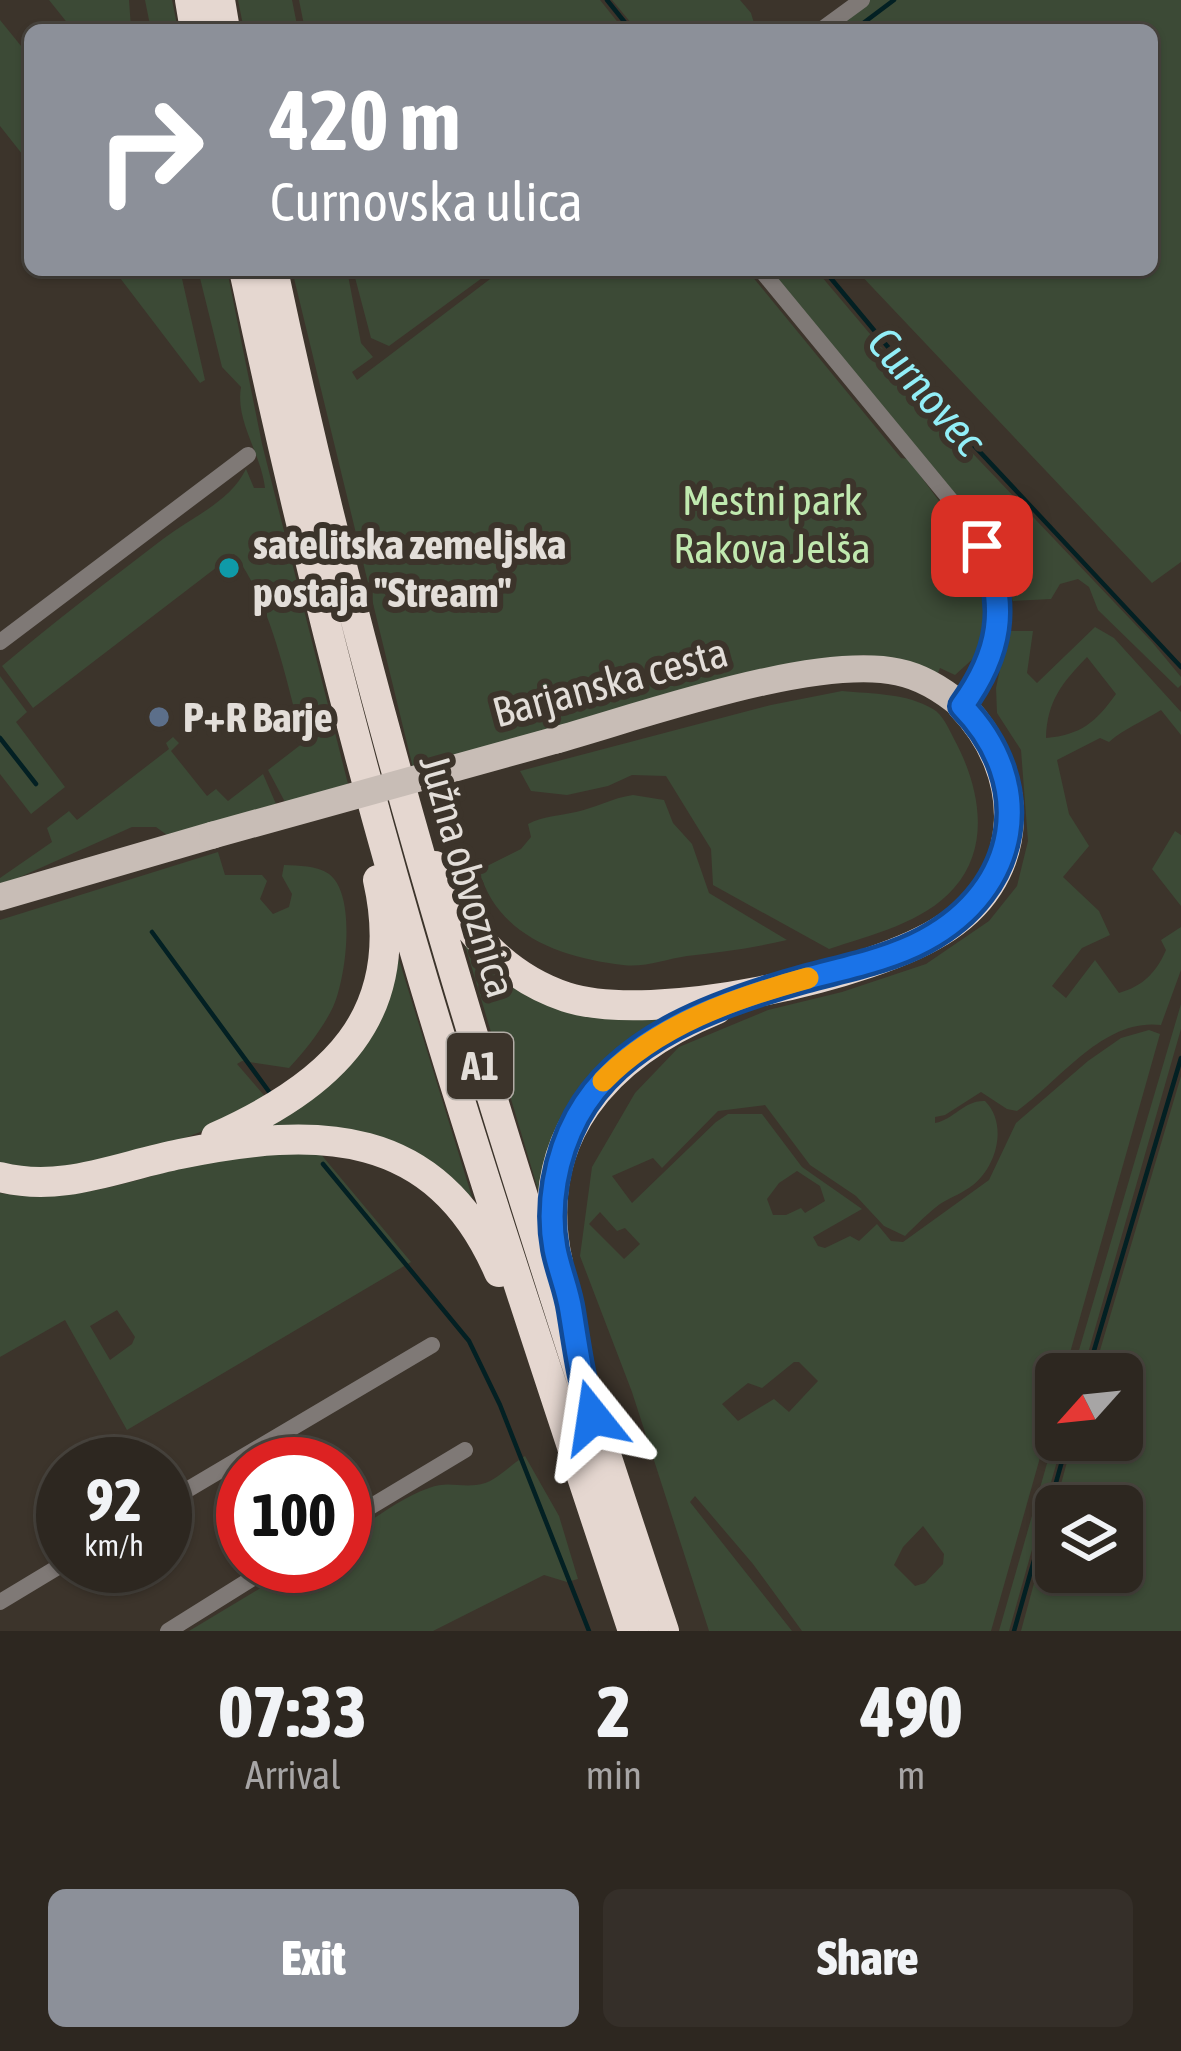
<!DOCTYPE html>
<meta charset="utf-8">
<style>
:root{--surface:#2d2720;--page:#352f29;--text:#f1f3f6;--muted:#a7a5a5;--line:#48443e;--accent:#8c9099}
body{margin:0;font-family:"Asap Condensed",sans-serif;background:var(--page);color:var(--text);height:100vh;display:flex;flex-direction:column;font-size:45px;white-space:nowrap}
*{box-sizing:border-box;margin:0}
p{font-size:39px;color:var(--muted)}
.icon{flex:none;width:66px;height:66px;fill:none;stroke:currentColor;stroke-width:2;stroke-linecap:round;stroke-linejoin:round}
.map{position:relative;height:1631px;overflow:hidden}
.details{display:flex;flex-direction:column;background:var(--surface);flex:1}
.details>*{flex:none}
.guide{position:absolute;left:24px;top:24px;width:1134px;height:252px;border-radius:18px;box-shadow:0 3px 9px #0004,0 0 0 3px var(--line);background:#8c9099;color:#fff;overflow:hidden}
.needle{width:78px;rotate:243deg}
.fabs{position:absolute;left:1035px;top:1353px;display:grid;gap:24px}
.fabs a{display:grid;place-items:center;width:108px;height:108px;border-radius:18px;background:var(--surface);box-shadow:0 3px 9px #0004,0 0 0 3px var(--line);font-size:60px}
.speed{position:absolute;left:36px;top:1437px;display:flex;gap:24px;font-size:60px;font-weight:700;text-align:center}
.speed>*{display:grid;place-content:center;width:156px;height:156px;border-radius:50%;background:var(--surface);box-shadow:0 3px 9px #0004,0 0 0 3px var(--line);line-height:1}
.speed small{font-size:30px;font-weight:400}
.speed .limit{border:18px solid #d22;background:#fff;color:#111}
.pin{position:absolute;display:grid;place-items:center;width:102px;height:102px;color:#fff;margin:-51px;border-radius:24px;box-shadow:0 6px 18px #0006}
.me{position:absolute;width:132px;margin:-66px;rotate:345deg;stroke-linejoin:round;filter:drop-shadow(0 0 9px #0008)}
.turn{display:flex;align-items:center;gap:42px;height:252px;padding:0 48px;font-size:54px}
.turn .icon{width:156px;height:156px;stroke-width:2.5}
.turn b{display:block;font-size:84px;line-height:102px}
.eta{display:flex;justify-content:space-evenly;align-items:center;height:204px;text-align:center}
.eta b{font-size:72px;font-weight:800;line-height:84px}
.primary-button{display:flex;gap:24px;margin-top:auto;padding:24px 48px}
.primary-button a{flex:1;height:138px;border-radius:18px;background:var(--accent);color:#fff;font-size:48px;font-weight:800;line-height:138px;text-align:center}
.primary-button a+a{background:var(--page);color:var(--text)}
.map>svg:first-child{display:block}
</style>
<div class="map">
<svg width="1181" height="1631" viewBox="0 0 1181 1631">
<rect width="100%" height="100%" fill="#3c342b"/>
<path fill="#3c4a36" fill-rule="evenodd" d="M49 0H129L131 28 73 30Z
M145 0H172L178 30H151Z
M238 0H292L298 30H244Z
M299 0H600L624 30H305Z
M612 0H740L751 13 756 30H637Z
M870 0H1181V562L1152 583 856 270H1152V30H831Z
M0 20 30 57V164L0 126Z
M114 270H180L205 380 200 383Z
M198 270H227L262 444 348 784 285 802 268 770 303 743C287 684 271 601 234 554L33 708 2 666C54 622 108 581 163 539 192 517 230 502 246 469L254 488H265C261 453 235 421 241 387L222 367Z
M292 270H347L361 343 373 357 352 372 357 380 502 270H747L901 458 908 459 976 551 993 603 986 647 955 675 940 668 938 673 866 655 824 658 413 768Z
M353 270H493L389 346 371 338Z
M770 270H816L958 438 1152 642 1181 677V685L1178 688 1098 610 1089 587 1078 579 1060 584 1051 599 1013 601C1001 585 996 562 987 543Z
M1095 627 1114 638 1181 712V735L1161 710C1142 722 1125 728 1109 742L1100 738 1057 760 1069 814 1089 846 1063 877 1099 911 1110 935 1082 948 1052 986 1066 998 1095 960 1119 993C1143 986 1156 973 1166 950L1161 940 1181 927V970L1161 1025C1103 1018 1061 1080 1017 1111L1007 1109 981 1092 945 1115 935 1117V1123C955 1119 964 1100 985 1101 1008 1124 997 1166 973 1185 963 1193 951 1197 940 1204 928 1213 916 1225 905 1236L884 1226 856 1196 810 1165 765 1105 718 1111 662 1168 653 1158 612 1176 632 1203 716 1122 728 1114H762L802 1167 862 1209 813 1237 818 1246 825 1248 850 1236 859 1241 877 1224 891 1241 903 1242 989 1180 1016 1123 1088 1061 1121 1038 1149 1030 1160 1034 1064 1374H1056V1401L991 1631H802L753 1564 695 1496 690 1502 792 1631H709L632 1392 580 1256 592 1167 635 1093 679 1047 768 1010 842 992 926 964 989 921 1017 886 1028 841 1021 750 997 713 996 688 1008 631H1033L1027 673 1037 683ZM1087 657 1116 694C1096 722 1081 735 1046 738 1047 701 1062 683 1087 657ZM797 1171 820 1186 825 1201 805 1213 801 1208 786 1215H773L767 1199 779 1183ZM600 1212 617 1231 625 1228 640 1244 624 1259 589 1224ZM794 1362H799L818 1381 789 1412 774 1399 738 1421 722 1404 748 1383 762 1388ZM923 1526 944 1554 943 1564 925 1583 915 1586 894 1565 903 1547Z
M0 676 27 712 16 722 65 787 31 814 0 774Z
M842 691C873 694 906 693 933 709 943 715 949 729 954 739 979 785 992 845 954 888 924 923 870 935 829 949L713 885 711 849 666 776 632 775 608 786 567 795 531 791 520 771 771 705Z
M173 737 179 743 171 751 207 796 216 789 228 801 263 774 276 804 167 835 156 827H132L0 886V878L52 842 47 828 69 811 77 820 169 749 166 743Z
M633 795 664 800 673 823 692 844 709 893 787 940C753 948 721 952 687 956 666 959 644 968 623 965 562 958 497 936 479 870L521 849 531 837 528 824C544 816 558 816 576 812 595 808 612 798 633 795Z
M1175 831 1181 835V906L1152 869Z
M218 852 225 875H262L267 881 260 899 273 914 289 907 292 894 282 876 284 865C299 866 316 865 329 874 357 895 346 979 333 1007 323 1028 305 1051 289 1068L242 1061 237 1064 269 1101C201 1134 123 1167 46 1169 32 1170 15 1165 0 1163V920Z
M465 945 500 975 689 1011 656 1026 539 1193Z
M396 950 472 1197 471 1200 451 1183 258 1129 280 1119Z
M1181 1004V1029L1082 1374H1072Z
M1181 1076V1631H1021L1073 1440H1122V1374H1093ZM1056 1506H1122V1572H1056Z
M314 1146 411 1262 127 1430 65 1320 0 1357V1193C81 1207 152 1172 230 1155 257 1150 286 1149 314 1146ZM117 1310 135 1337 132 1344 110 1360 90 1326Z
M1056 1432V1440H1063L1009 1631H999Z
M525 1456 559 1516 578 1579 567 1582 544 1575 433 1631H189L297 1566H345V1537C372 1521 400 1498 429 1488 447 1481 458 1487 476 1485 495 1484 509 1465 525 1456Z"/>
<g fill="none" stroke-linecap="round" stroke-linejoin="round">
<path stroke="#032023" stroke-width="4.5" d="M607 0 631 30
M854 30 894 0
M824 270 937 406 1181 667
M0 738 36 784
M152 932 270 1093
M323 1164 469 1341 500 1405 589 1631
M1087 1374 1181 1058
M1014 1631 1068 1440"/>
<path stroke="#7f7976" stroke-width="16" d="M821 30 862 0
M761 270 958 509C1008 580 1014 634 962 706
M0 642 248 455
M165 1503 432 1345
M345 1522 465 1450
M0 1602 63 1564
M168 1631 272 1566"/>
<path stroke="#c8bdb6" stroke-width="27" d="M556 740C642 716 815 654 898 672 923 677 943 690 962 706
M0 897 213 835"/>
<path stroke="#e5d7d0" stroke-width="30" d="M190 0 195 30
M220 0 225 30
M244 270C295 510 354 748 424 983 489 1200 562 1416 633 1631
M273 270C371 734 515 1182 664 1631
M435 866C458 926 505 977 566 997 652 1025 873 977 947 927 1028 873 1026 773 962 706
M216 1137C330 1086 409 1017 378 880
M0 1177C63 1193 119 1166 180 1154 316 1126 436 1126 499 1272
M558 1263C530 1137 607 1054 717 1009"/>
<path stroke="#c8bdb6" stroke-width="27" d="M213 835 556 740"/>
</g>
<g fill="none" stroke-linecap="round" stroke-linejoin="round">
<g stroke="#114b97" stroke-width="30">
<path id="route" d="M593 1417C581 1381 577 1348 571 1311 568 1290 559 1270 555 1249 547 1206 556 1156 577 1117 621 1036 721 1002 804 979 844 968 888 960 925 940 1020 889 1038 784 962 706 1000 654 1009 605 982 546"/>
</g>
<use href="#route" stroke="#1a73e8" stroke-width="21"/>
<path stroke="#f59e0b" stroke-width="21" d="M603 1081C657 1025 735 998 808 978"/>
</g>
<circle fill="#0f9aa8" stroke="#3c342b" stroke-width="4.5" cx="229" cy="568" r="12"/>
<circle fill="#5c6f8a" stroke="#3c342b" stroke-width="4.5" cx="159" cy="717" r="12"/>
<g text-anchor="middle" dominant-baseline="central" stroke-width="12" stroke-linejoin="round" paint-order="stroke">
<rect fill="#3c342b" stroke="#b1aba5" stroke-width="3" x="447" y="1033" width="66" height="66" rx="9"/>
<g font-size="39" font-weight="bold" fill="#e3ded9">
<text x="480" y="1066">A1</text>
</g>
<g font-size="42" fill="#c0e9af" stroke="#3c342b">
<text x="772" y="500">Mestni park<tspan x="772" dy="48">Rakova Jelša</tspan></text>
</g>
<g font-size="42" font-weight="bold" fill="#e3ded9" stroke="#3c342b" text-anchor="start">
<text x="253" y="544">satelitska zemeljska<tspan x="253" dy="48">postaja "Stream"</tspan></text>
<text x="183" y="717">P+R Barje</text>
</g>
<g font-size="42" fill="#e3ded9" stroke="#3c342b">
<text transform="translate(610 682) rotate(-15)">Barjanska cesta</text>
<text transform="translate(468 876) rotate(74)">Južna obvoznica</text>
</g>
<g font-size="45" font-style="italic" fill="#92eef7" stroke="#3c342b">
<text transform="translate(927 391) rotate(49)">Curnovec</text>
</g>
</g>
</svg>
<div class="fabs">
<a><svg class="needle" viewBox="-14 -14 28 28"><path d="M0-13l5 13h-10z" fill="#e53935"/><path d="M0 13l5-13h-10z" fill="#a7a5a5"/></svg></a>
<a><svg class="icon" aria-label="layers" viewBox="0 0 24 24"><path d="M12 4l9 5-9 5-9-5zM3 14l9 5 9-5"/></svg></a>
</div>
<div class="speed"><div>92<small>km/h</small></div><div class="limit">100</div></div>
<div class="pin" style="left:982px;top:546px;background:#d93025"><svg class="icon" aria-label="arrive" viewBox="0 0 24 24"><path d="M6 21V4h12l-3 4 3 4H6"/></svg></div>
<svg class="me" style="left:593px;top:1417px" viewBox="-20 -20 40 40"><path d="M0-17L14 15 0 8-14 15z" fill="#1a73e8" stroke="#fff" stroke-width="4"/></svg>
<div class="guide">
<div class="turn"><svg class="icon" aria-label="right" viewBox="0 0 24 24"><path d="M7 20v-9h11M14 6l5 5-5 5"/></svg><div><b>420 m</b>Curnovska ulica</div></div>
</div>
</div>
<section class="details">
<div class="eta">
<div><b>07:33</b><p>Arrival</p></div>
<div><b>2</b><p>min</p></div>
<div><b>490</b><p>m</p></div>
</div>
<div class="primary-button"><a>Exit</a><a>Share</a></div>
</section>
